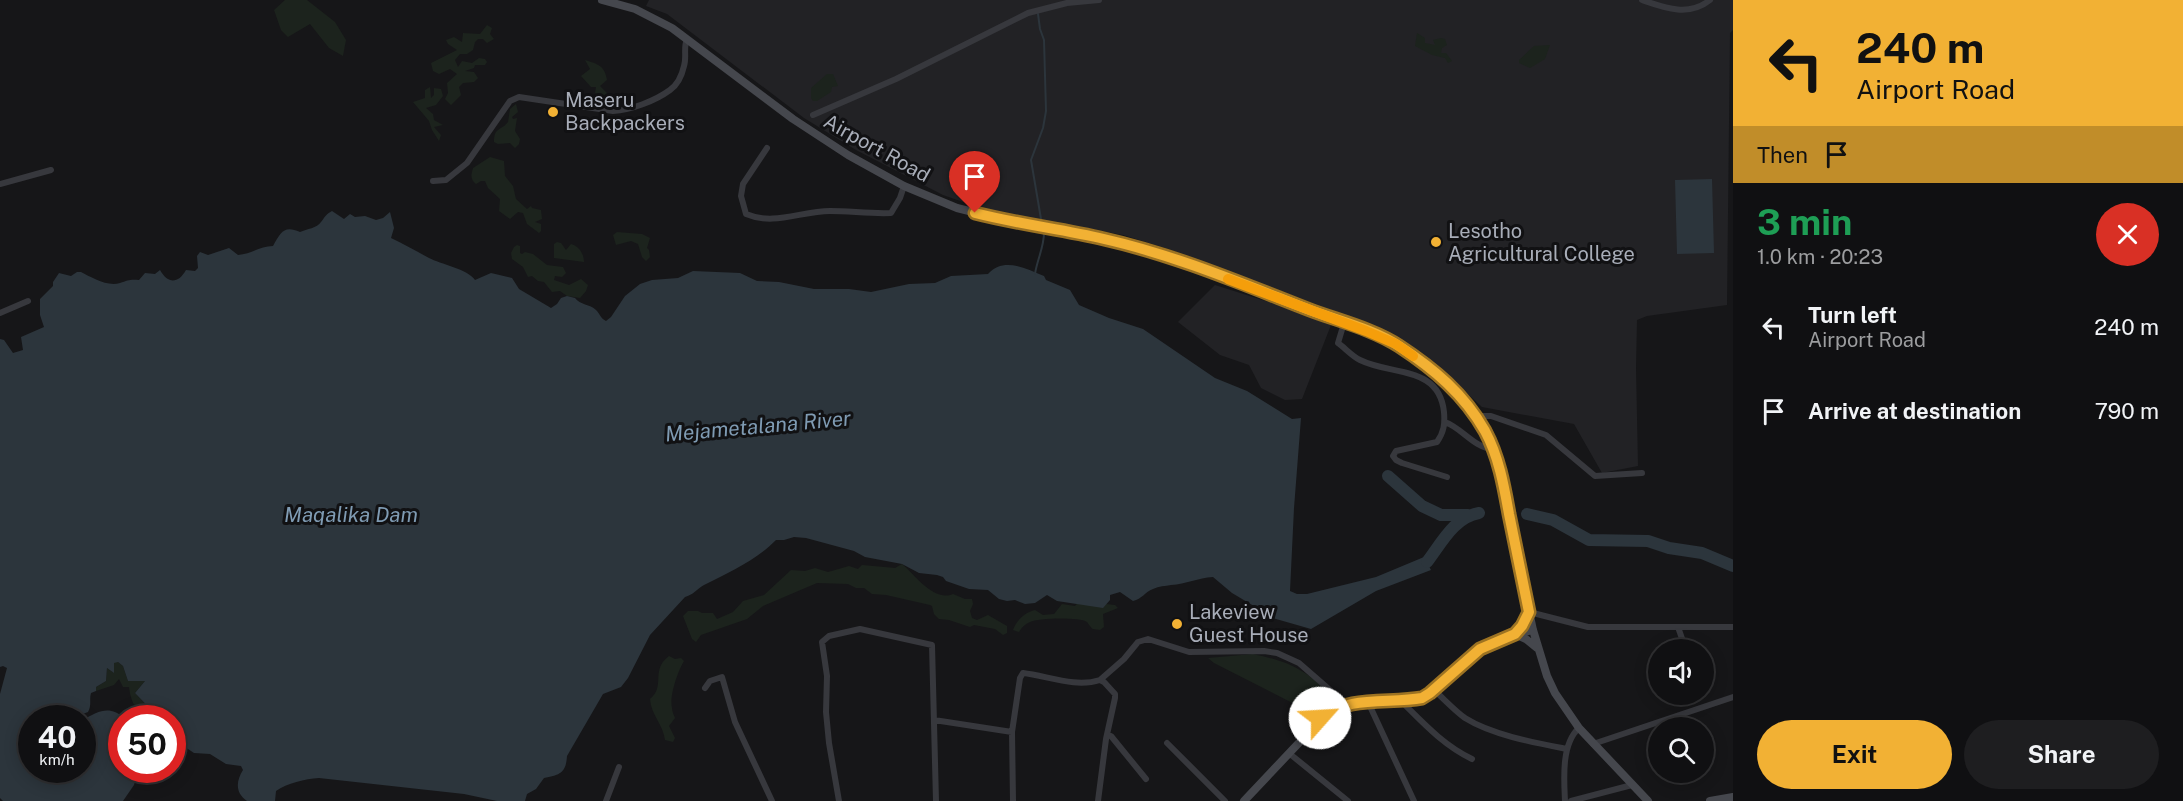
<!DOCTYPE html>
<meta charset="utf-8">
<style>
:root{--surface:#101012;--page:#1e1e20;--text:#f1f3f6;--muted:#9c9d9f;--line:#303032;--accent:#f2b134}
body{margin:0;font-family:"Public Sans",sans-serif;background:var(--page);color:var(--text);height:100vh;display:flex;flex-direction:column;font-size:22px;white-space:nowrap}
*{box-sizing:border-box;margin:0}
p{font-size:20px;color:var(--muted)}
.icon{flex:none;width:33px;height:33px;fill:none;stroke:currentColor;stroke-width:2;stroke-linecap:round;stroke-linejoin:round}
.map{position:relative;flex:1;overflow:hidden}
.sheet{display:flex;flex-direction:column;background:var(--surface);width:450px}
.sheet>*{flex:none}
.hud{background:#f2b134;color:#111;overflow:hidden}
.buttons{position:absolute;left:1648px;top:639px;display:grid;gap:12px}
.buttons a{display:grid;place-items:center;width:66px;height:66px;border-radius:50%;background:var(--surface);box-shadow:0 3px 15px #0003,0 0 0 2px var(--line);font-size:30px}
.speed{position:absolute;left:18px;top:705px;display:flex;gap:12px;font-size:30px;font-weight:700;text-align:center}
.speed>*{display:grid;place-content:center;width:78px;height:78px;border-radius:50%;background:var(--surface);box-shadow:0 3px 15px #0003,0 0 0 2px var(--line);line-height:1}
.speed small{font-size:15px;font-weight:400}
.speed .limit{border:9px solid #d22;background:#fff;color:#111}
.pin{position:absolute;display:grid;place-items:center;width:51px;height:51px;color:#fff;margin:-62px -26px;border-radius:50% 50% 50% 0;rotate:-45deg;box-shadow:0 0 6px #0007}
.pin .icon{rotate:45deg}
.me{position:absolute;width:66px;margin:-33px;rotate:64deg;stroke-linejoin:round;filter:drop-shadow(0 0 4px #0008)}
.turn{display:flex;align-items:center;gap:21px;height:126px;padding:0 24px;font-size:27px}
.turn .icon{width:78px;height:78px;stroke-width:2.5}
.turn b{display:block;font-size:42px;line-height:51px}
.then{display:flex;align-items:center;height:57px;padding:0 24px;background:#0003;gap:12px;font-size:22px}
.round{display:grid;place-items:center;flex:none;width:63px;height:63px;border-radius:32px;background:var(--page)}
.overview{display:flex;align-items:center;justify-content:space-between;height:102px;padding:0 24px}
h1{font-size:36px;font-weight:700;line-height:45px;color:#1e9e55}
.action{display:flex;gap:12px;margin-top:auto;padding:12px 24px}
.action a{flex:1;height:69px;border-radius:36px;background:var(--accent);color:#111;font-size:24px;font-weight:700;line-height:69px;text-align:center}
.action a+a{background:var(--page);color:var(--text)}
ul{padding:0;list-style:none}
li{display:flex;align-items:center;gap:18px;height:84px;padding:0 24px}
li div{flex:1}
li b{display:block;font-size:22px}
li em{font-style:normal}
main{display:flex;flex:1;min-height:0}
.map>svg:first-child{display:block}
</style>
<main>
<div class="map">
<svg width="1733" height="801" viewBox="0 0 1733 801">
<rect width="100%" height="100%" fill="#161618"/>
<path fill="#222225" d="M649 0H1733V30L1730 33 1727 305 1647 316 1637 320 1636 368 1638 466 1602 473 1574 424 1482 407 1421 352 1400 339 1369 324 1168 249 1123 235 986 210 943 195 856 150 804 118 667 14 646 6Z
M1215 285 1272 303 1331 325 1302 399 1285 400 1261 388 1249 365 1220 355 1178 322Z"/>
<path fill="#1c231d" d="M285 0H307L335 22 346 40 343 56 329 48 310 24 288 37 281 30 274 10Z
M487 25 492 28 490 34 494 39 487 43 483 39H478L475 42 473 50 467 54H460L455 60 458 67 462 61 472 63 479 58 485 59 487 62 485 65H475L474 68 465 71 474 72 478 78 474 82 463 83 459 87 461 95 451 105 445 99 448 93 447 83 457 74 450 69 439 74 433 71 431 63 457 50 448 44 446 40 454 37 462 42 463 33 480 34Z
M1417 33 1425 38V43L1435 45 1433 40 1441 38 1445 39 1447 45 1442 48 1441 53H1446L1452 61 1448 63 1445 58 1432 55 1415 46Z
M1550 45 1545 59 1530 68 1519 63V60L1534 46Z
M585 60C598 64 605 66 607 80L600 86 607 93 603 99 595 93 596 87H591L581 76 590 69Z
M827 74H833L838 86 832 87 831 92 817 101H813L811 98V88Z
M430 87 431 98 434 95V88L441 89 443 96 436 105 426 108 433 114 434 120 443 125 434 127 441 135 439 141 432 130 429 121 413 102 425 98V90Z
M516 104 518 112 512 117 513 119 517 118 515 131 520 139 519 144 515 148 510 143 498 144 494 142C494 127 501 131 508 122L510 109Z
M490 157 504 161 505 176 513 186 516 199 527 209 531 206 532 208 541 210 542 219 535 222 541 224V231L539 233 527 224 523 213 518 212 510 219 499 211 500 199 488 188 485 181H481L476 184C470 179 471 175 473 168Z
M617 232 642 234 650 238 647 248 649 250 650 257 646 261 642 257 638 244 631 241 616 245 613 235Z
M557 242 561 243 566 250 571 244C579 246 584 254 584 262L554 258V244Z
M517 245 520 246V253L522 254 525 252 533 254 547 265 563 267 566 273 562 277 555 276 554 280 569 285 581 279 588 285 586 291 580 298 567 296 560 291 552 292 544 282 538 281 532 276 528 277 523 267 512 259 511 253 514 247Z
M902 564C916 576 934 602 953 594L965 599H972L973 604 970 611 972 618 977 620 988 615 1007 626V633L1003 635 995 629 974 625 970 627 949 620 939 619 934 614 932 606 930 605 886 595 872 594 864 588H856L848 584 817 583 763 606 747 619 701 635 696 642 692 639 683 616 688 611H698L702 613H713L717 619 733 612 743 601 764 595 791 570 805 571 815 568 828 572 849 566 858 569 862 565 895 568Z
M1079 601 1115 605 1118 608 1103 614 1104 627 1100 630 1093 629C1092 629 1087 622 1087 622 1079 617 1038 618 1030 622 1025 624 1022 627 1019 632L1013 630C1016 621 1025 612 1035 610L1043 615 1054 614 1062 604 1075 606Z
M1253 654C1290 662 1304 669 1332 695V703L1314 714 1214 663 1208 658Z
M669 656 675 659 681 658 684 661C678 671 669 696 672 708 672 712 674 715 675 718L669 726 675 738 673 742 665 740C663 724 651 715 650 699 666 686 650 670 669 656Z
M114 662H118L123 666 128 681H145L135 693 159 718C139 718 131 705 129 687H123L119 679 114 685 96 691V687L106 681 107 668 114 673Z"/>
<path fill="#2c353c" d="M1712 179 1714 253 1677 254 1675 180Z
M332 211 344 219 350 214 355 217 365 216 376 220 383 218 390 212 394 228 391 238C404 244 416 251 429 258 440 264 468 269 475 280L491 273 512 278 519 289 551 308 557 304 561 298 567 296 575 298C580 305 590 304 596 310 601 315 600 318 606 321L611 317 625 296 640 284 652 280 678 278 693 271 740 273 757 281 779 282 814 289H849L871 292 909 284 935 283 951 276 988 274C1004 256 1026 269 1044 276L1046 280 1070 290 1079 305 1109 318 1143 329 1215 378 1247 391 1292 419 1301 418 1294 508 1290 591 1297 594H1307L1376 577 1424 557 1431 570 1376 591 1311 629 1269 617 1264 612 1232 593 1213 577C1198 578 1186 584 1171 585 1165 586 1159 586 1153 589 1145 592 1142 599 1133 601L1120 592 1110 595V600L1103 608 1057 601 1047 595 1035 603 1025 604 1015 600 1007 601 999 599 988 590 969 589 946 581 943 577 937 575 919 573 902 564 865 557 854 551 806 538 794 537 784 540H776C755 561 731 571 704 585 697 589 693 595 685 597L650 635 628 678 621 687 603 694 567 756C566 773 560 775 544 778L536 789 527 794 525 801H497L464 794 319 778C305 779 287 783 276 791L275 801H247C235 793 236 781 243 770L241 766 226 764 210 754 194 753 182 745 173 734 172 718H159L135 693 145 681H128L123 666 118 662 114 663V673L107 668 106 681 96 687V691L91 693C89 699 92 705 88 712L72 718H32V770H82L83 720C98 711 110 705 124 718H122V770H138L134 785 123 801H3L0 798V694L7 668 3 666 0 667V339L4 340 13 353 23 350 21 337 44 327 40 315V299L53 286V282L59 273 71 276 77 272H81C91 277 107 287 120 283 128 280 131 279 139 280L145 273 155 274 160 270C168 284 178 284 186 270L195 271 198 268 197 256 200 252 208 255 229 248 238 255C251 254 260 246 273 246 281 232 284 225 300 232 307 229 317 228 321 222 325 217 326 214 332 211Z"/>
<g fill="none" stroke-linecap="round" stroke-linejoin="round">
<path stroke="#2c353c" stroke-width="2" d="M1038 14 1040 29 1044 40 1046 111 1043 128 1031 160 1041 219
M1035 274C1037 260 1044 247 1044 233"/>
<path stroke="#2c353c" stroke-width="12" d="M1388 476 1422 506 1441 515H1468
M1527 514 1553 520 1589 540 1648 541 1669 548 1702 553 1733 566
M1427 562C1441 544 1454 517 1479 513"/>
<path stroke="#37383d" stroke-width="6" d="M1642 0C1665 8 1689 17 1710 0
M813 115 896 79 1028 13 1067 3 1099 0
M767 148 743 184 741 196 746 214C774 226 801 211 830 211 850 211 871 214 891 213L900 198 904 186
M433 181 446 180 467 163 510 101 519 97 613 111C631 110 655 101 670 90 677 85 682 75 684 66 687 57 683 48 687 39
M0 184 51 170
M0 313 28 301
M1344 323 1338 343C1345 348 1352 356 1360 360 1392 376 1439 365 1444 412 1445 424 1444 432 1437 442L1396 451 1393 456 1396 460 1402 463 1447 477
M1475 416H1491L1546 435 1595 476 1642 473
M1445 422C1462 428 1474 448 1493 449
M1529 612 1588 627H1733
M1678 627 1686 650
M1100 680 1124 659 1138 642 1148 639 1189 652 1264 651 1277 653 1299 663 1330 690 1342 706
M705 688 710 681 722 677 735 722 772 801
M1434 690C1444 699 1454 710 1465 718 1492 735 1536 743 1567 749
M1404 700 1405 705C1426 726 1445 746 1472 759
M1368 702 1414 801
M934 720 1012 732 1013 801
M1012 732 1020 678 1023 673C1048 676 1075 688 1100 680L1104 682 1115 694V698L1106 739 1098 801
M1108 735 1111 736 1146 779
M1167 743 1225 801
M1593 744 1733 697
M1290 754 1348 801
M606 801 619 767
M839 801 829 743 826 712 827 676 822 642 829 636 860 629 932 645 936 801
M1565 801C1564 780 1561 744 1579 728
M1571 801 1632 785"/>
<path stroke="#45474d" stroke-width="8" d="M602 0 635 9 672 28 793 119 848 155 904 186 957 208 993 217 1105 239 1165 257 1366 331C1429 359 1470 393 1496 458L1533 630 1547 676 1555 693 1579 728 1648 801
M1529 612 1522 626 1515 634 1526 639 1537 648
M1244 801 1328 712 1356 703 1422 697 1430 694 1480 649 1515 634 1533 630
M1710 801 1733 797"/>
</g>
<g fill="none" stroke-linecap="round" stroke-linejoin="round">
<g stroke="#9d7322" stroke-width="15">
<path id="route" d="M975 213C1018 224 1061 229 1104 239 1175 255 1243 284 1310 310 1339 321 1373 329 1399 346 1434 369 1464 394 1485 431 1499 457 1504 486 1509 514 1516 547 1522 579 1529 612L1522 626 1515 634 1480 649 1430 693 1422 698C1388 704 1349 695 1320 718"/>
</g>
<use href="#route" stroke="#f2b134" stroke-width="10"/>
<path stroke="#f59e0b" stroke-width="10" d="M1228 279 1366 331 1396 344 1413 356"/>
</g>
<g fill="#f2b134" stroke="#111113" stroke-width="2">
<circle cx="553" cy="112" r="6"/>
<circle cx="1436" cy="242" r="6"/>
<circle cx="1177" cy="624" r="6"/>
</g>
<g text-anchor="middle" dominant-baseline="central" stroke-width="6" stroke-linejoin="round" paint-order="stroke">
<g font-size="20" fill="#a8adb8" stroke="#111113" text-anchor="start">
<text x="565" y="100">Maseru<tspan x="565" dy="23">Backpackers</tspan></text>
<text x="1448" y="231">Lesotho<tspan x="1448" dy="23">Agricultural College</tspan></text>
<text x="1189" y="612">Lakeview<tspan x="1189" dy="23">Guest House</tspan></text>
</g>
<g font-size="20" fill="#a8adb8" stroke="#111113">
<text transform="translate(877 148) rotate(29)">Airport Road</text>
</g>
<g font-size="21" font-style="italic" fill="#7f9bb3" stroke="#111113">
<text transform="translate(758 426) rotate(-5)">Mejametalana River</text>
<text x="351" y="514">Maqalika Dam</text>
</g>
</g>
</svg>
<div class="buttons">
<a><svg class="icon" aria-label="sound" viewBox="0 0 24 24"><path d="M4 9h4l5-4v14l-5-4H4zM17 9q2 3 0 6"/></svg></a>
<a><svg class="icon" aria-label="search" viewBox="0 0 24 24"><circle cx="10" cy="10" r="6"/><path d="M15 15l6 6"/></svg></a>
</div>
<div class="speed"><div>40<small>km/h</small></div><div class="limit">50</div></div>
<div class="pin" style="left:975px;top:213px;background:#d93025"><svg class="icon" aria-label="arrive" viewBox="0 0 24 24"><path d="M6 21V4h12l-3 4 3 4H6"/></svg></div>
<svg class="me" style="left:1320px;top:718px" viewBox="-20 -20 40 40"><circle r="19" fill="#fff"/><path d="M0-13L10 11 0 6-10 11z" fill="#f2b134"/></svg>
</div>
<section class="sheet">
<div class="hud">
<div class="turn"><svg class="icon" aria-label="left" viewBox="0 0 24 24"><path d="M17 20v-9H6M10 6l-5 5 5 5"/></svg><div><b>240 m</b>Airport Road</div></div>
<div class="then">Then<svg class="icon" aria-label="arrive" viewBox="0 0 24 24"><path d="M6 21V4h12l-3 4 3 4H6"/></svg></div>
</div>
<div class="overview"><div><h1>3 min</h1><p>1.0 km · 20:23</p></div><a class="round" style="background:#d93025;color:#fff"><svg class="icon" aria-label="close" viewBox="0 0 24 24"><path d="M6 6l12 12M18 6L6 18"/></svg></a></div>
<ul>
<li><svg class="icon" aria-label="left" viewBox="0 0 24 24"><path d="M17 20v-9H6M10 6l-5 5 5 5"/></svg><div><b>Turn left</b><p>Airport Road</p></div><em>240 m</em></li>
<li><svg class="icon" aria-label="arrive" viewBox="0 0 24 24"><path d="M6 21V4h12l-3 4 3 4H6"/></svg><div><b>Arrive at destination</b></div><em>790 m</em></li>
</ul>
<div class="action"><a>Exit</a><a>Share</a></div>
</section>
</main>
